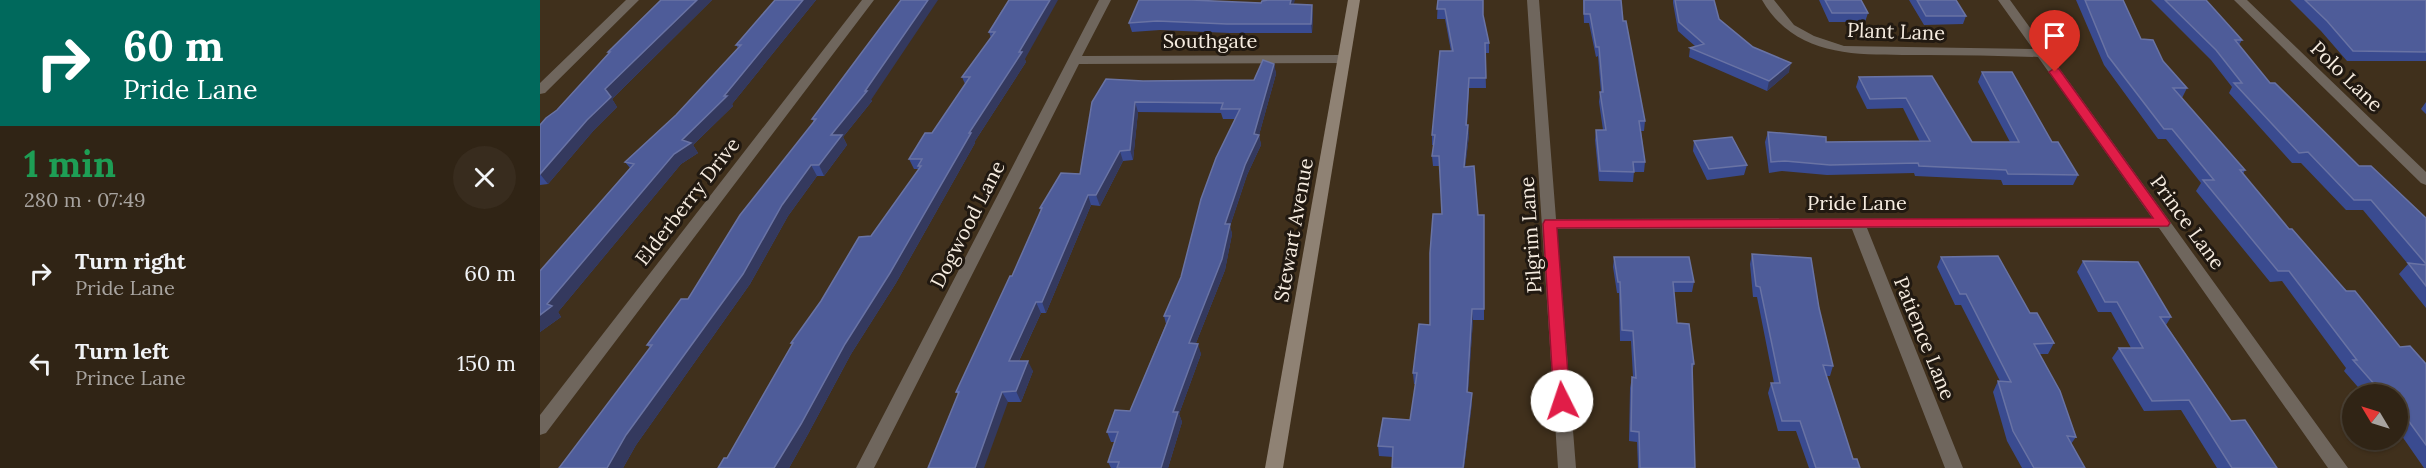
<!DOCTYPE html>
<meta charset="utf-8">
<style>
:root{--surface:#302415;--page:#382c1e;--text:#f1f3f6;--muted:#a8a4a0;--line:#4b4134}
body{margin:0;font-family:Lora,serif;background:var(--page);color:var(--text);height:100vh;display:flex;flex-direction:column;font-size:22px;white-space:nowrap}
*{box-sizing:border-box;margin:0}
p{font-size:20px;color:var(--muted)}
.icon{flex:none;width:33px;height:33px;fill:none;stroke:currentColor;stroke-width:2;stroke-linecap:round;stroke-linejoin:round}
.map{position:relative;flex:1;overflow:hidden}
.drawer{display:flex;flex-direction:column;background:var(--surface);width:540px}
.drawer>*{flex:none}
.hud{background:#00695c;color:#fff;overflow:hidden}
.needle{width:39px;rotate:308deg}
.controls{position:absolute;left:1802px;top:384px;display:grid;gap:12px}
.controls a{display:grid;place-items:center;width:66px;height:66px;border-radius:50%;background:var(--surface);box-shadow:0 2px 4px #0004,0 0 0 2px var(--line);font-size:30px}
.pin{position:absolute;display:grid;place-items:center;width:51px;height:51px;color:#fff;margin:-62px -26px;border-radius:50% 50% 50% 0;rotate:-45deg;box-shadow:0 0 6px #0007}
.pin .icon{rotate:45deg}
.me{position:absolute;width:66px;margin:-33px;rotate:356deg;stroke-linejoin:round;filter:drop-shadow(0 0 4px #0008)}
.turn{display:flex;align-items:center;gap:21px;height:126px;padding:0 24px;font-size:27px}
.turn .icon{width:78px;height:78px;stroke-width:2.5}
.turn b{display:block;font-size:42px;line-height:51px}
.round{display:grid;place-items:center;flex:none;width:63px;height:63px;border-radius:32px;background:var(--page)}
.overview{display:flex;align-items:center;justify-content:space-between;height:102px;padding:0 24px}
h1{font-size:36px;font-weight:800;line-height:45px;color:#1e9e55}
ul{padding:0;list-style:none}
li{display:flex;align-items:center;gap:18px;height:90px;padding:0 24px}
li div{flex:1}
li b{display:block;font-size:22px}
li em{font-style:normal}
main{display:flex;flex:1;min-height:0}
.map>svg:first-child{display:block}
</style>
<main>
<section class="drawer">
<div class="hud">
<div class="turn"><svg class="icon" aria-label="right" viewBox="0 0 24 24"><path d="M7 20v-9h11M14 6l5 5-5 5"/></svg><div><b>60 m</b>Pride Lane</div></div>
</div>
<div class="overview"><div><h1>1 min</h1><p>280 m · 07:49</p></div><a class="round"><svg class="icon" aria-label="close" viewBox="0 0 24 24"><path d="M6 6l12 12M18 6L6 18"/></svg></a></div>
<ul>
<li><svg class="icon" aria-label="right" viewBox="0 0 24 24"><path d="M7 20v-9h11M14 6l5 5-5 5"/></svg><div><b>Turn right</b><p>Pride Lane</p></div><em>60 m</em></li>
<li><svg class="icon" aria-label="left" viewBox="0 0 24 24"><path d="M17 20v-9H6M10 6l-5 5 5 5"/></svg><div><b>Turn left</b><p>Prince Lane</p></div><em>150 m</em></li>
</ul>
</section>
<div class="map">
<svg width="1886" height="468" viewBox="0 0 1886 468">
<rect width="100%" height="100%" fill="#40301c"/>
<g fill="none" stroke-linecap="round" stroke-linejoin="round">
<path fill="#6f665d" fill-rule="evenodd" d="M86 0H99L5 93 0 94V83Z
M322 0H334L6 433 0 435V415Z
M559 0H571L542 56 804 55 810 59 804 63 539 64 334 468H316Z
M987 0H999L1016 219 1612 218 1498 57C1461 56 1424 55 1387 55 1325 54 1258 62 1222 0H1234L1254 25 1274 36 1304 46 1493 49 1458 0H1470L1808 468H1788L1619 228H1327L1423 468H1405L1312 229H1017L1036 468H1018Z
M1694 0H1707L1886 172V185L1881 183Z"/>
<path fill="#8f8274" fill-rule="evenodd" d="M808 0H820L743 468H725Z"/>
</g>
<path fill="#3a4b90" d="M121 0H172L72 99 77 107 54 130 8 184 0 185V125L17 110 69 53 68 52Z
M235 0H276L192 104 193 106 153 145 158 153 141 164 18 312 21 317 0 332V271L90 168 85 162 136 115 198 48 196 45Z
M898 0 943 16 949 43V53H945L946 88H929L927 125 929 135 925 167 938 215H944V320H933L928 392 932 393V403L924 468H852L853 457 839 456 838 446 870 420 876 384H874L873 373 890 325 902 214 900 166H893L892 156 894 145H892V135L911 51 905 19H897Z
M1043 0H1081L1083 21 1105 121 1104 131H1101L1105 162 1104 172H1094L1093 182 1059 181 1055 140 1056 130H1063L1059 102 1060 92H1061L1058 56 1056 57 1049 23H1044Z
M1133 0H1174L1179 19 1213 47 1249 72 1227 91 1149 57 1150 48 1155 46 1138 31 1133 3Z
M1279 0H1321L1328 13 1325 22H1289Z
M1369 0H1416L1426 16 1423 24 1384 25Z
M1536 0H1583L1601 39 1623 61 1647 88 1642 98 1705 170 1703 174 1749 229 1860 347 1886 364V468H1884L1857 429V394H1824L1804 371 1806 368 1742 281 1730 282 1656 191 1661 183 1626 139H1618L1564 65Z
M1611 0H1666L1702 40 1699 45 1730 83 1819 166 1886 218V308L1859 274 1868 264 1823 210H1806L1761 163H1752L1689 93 1692 87 1671 60Z
M1750 0H1886V61H1807L1781 31Z
M754 4 773 14 772 33H689L620 30 592 32 589 23Z
M462 10 486 62 435 141V143L356 283 311 354 268 434 249 468H178L187 458 252 345 251 343 331 236 379 169H374L369 159 392 133 425 84 422 77 451 38 449 32Z
M734 64 736 74 719 135 721 145 707 175 690 226 692 234 685 270 656 343 661 354 639 414 642 422 628 468H571L568 462 575 442H571L567 432 590 411 626 324 624 316 641 277 695 119H683L681 113 598 112 593 160 583 161 560 206 551 205 506 313H501L479 361 493 371 481 402H468L418 394 416 392 472 276 501 211 500 208 540 174 603 81 714 80Z
M1442 72 1512 142 1538 175 1533 185H1463L1461 180 1375 176 1374 173 1287 175 1242 171 1229 173 1225 142 1228 132 1286 142H1380L1363 108 1327 109 1316 87 1319 77 1392 76 1432 142H1470L1438 82Z
M331 100 332 101 303 137 307 145 284 176H277L248 216 210 284 96 445 83 468H19L110 348 107 345 148 299 274 122 272 119Z
M1886 102V114L1881 109Z
M1154 141 1207 165 1204 175 1167 180 1153 151Z
M1212 254 1279 308 1293 366 1290 376H1286L1313 459 1320 468H1269L1256 431H1238L1228 393 1231 383H1234L1217 297H1213L1210 264Z
M1074 257 1154 282 1152 292H1134L1137 323 1154 364 1152 372 1155 468H1098L1097 442 1089 441 1090 388 1092 377H1093L1091 341H1080L1079 293H1077L1073 267Z
M1401 257 1490 313 1514 343 1508 354H1499L1536 437 1531 444 1545 468H1482L1467 441 1453 392 1458 381H1460L1421 305H1415L1397 267Z
M1543 261 1631 317 1626 325 1691 421 1737 468H1677L1641 410 1604 411 1572 358 1579 348H1591L1571 312H1558L1537 272Z"/>
<path fill="#34395e" d="M157 0H172L72 99 77 107 54 130 8 184 0 174 65 89Z
M263 0H276L192 104 193 106 153 145 158 153 141 164 18 312 21 317 0 332V315L7 304 142 140 184 96Z
M388 0H398L331 100 332 101 303 137 307 145 284 176 279 165 291 135 325 91Z
M510 0H518L485 59 486 62 435 141V143L356 283 311 354 268 434 249 468H234L305 344 429 133 479 52Z
M751 0H755L751 13 750 4Z
M772 5 773 14 772 33 771 24Z
M1251 63 1249 72 1227 91 1229 81Z
M734 64 736 74 719 135 721 145 707 175 690 226 692 234 685 270 652 353 649 343Z
M595 102 598 112 593 160 590 150Z
M928 125 929 135 924 177V167Z
M580 151 583 161 560 206 556 195Z
M271 165 277 176 248 216 210 284 96 445 83 468H67L86 435 242 205Z
M548 195 551 205 506 313 502 302Z
M496 302 501 313 474 371 469 361Z
M932 309 933 320 927 403V392Z
M658 344 661 354 639 414 642 422 628 468H621L633 412Z
M488 361 493 371 481 402 476 391Z
M462 392 468 402 444 468H435Z
M932 393V403L924 468H923Z"/>
<path fill="#4e5c99" stroke="#6973a4" stroke-width="1.5" d="M121 0H157L65 89 71 97 47 120 0 174V125L6 118 17 110 70 52H68Z
M235 0H263L184 96H187L142 140 151 143 134 154 7 304 12 306 0 315V271L94 164 85 162 136 115 201 45H196Z
M361 0H388L325 91H327L291 135H302L279 165H271L242 205 203 274 86 435 67 468H19L112 345H107L141 299H148L200 215 276 119H272Z
M469 0H510L479 52H482L429 133H431L350 273 305 344 261 424 234 468H178L184 458H187L253 343H251L281 301 319 237 331 236 381 166H378L382 159H369L385 133H392L430 77H422L455 32H449Z
M599 0H651L721 3 722 1 728 0H751L750 4 772 5 771 24H687L617 21 589 23Z
M898 0H943V15L949 43H945L946 78H929L926 125H928L924 167 934 166 938 215H944V309H932L927 392 932 393 923 468H852L853 447 838 446 843 418 870 420 877 373H873L879 324 890 325V253L893 214H902L899 156H892L895 135H892L900 51H913L905 9H897Z
M1044 0H1081L1083 21H1086L1105 121H1099L1105 162H1093L1094 172 1060 171 1056 130H1066L1060 92H1063L1059 47H1056L1050 14H1044Z
M1135 0H1174L1179 19 1213 47 1251 63 1229 81 1150 48 1164 44 1139 22Z
M1285 0H1321L1328 13H1292Z
M1377 0H1416L1426 16H1386Z
M1545 0H1583L1601 39 1613 40 1623 61 1647 88H1633L1705 170H1700L1749 229H1752L1806 291H1815L1860 347 1870 346 1886 364V445L1857 405V394H1843L1813 360H1817L1749 271H1738L1663 180H1674L1632 129H1624L1568 56Z
M1625 0H1666L1702 40H1695L1730 83H1735L1819 166H1831L1886 218V264L1831 200H1814L1768 152 1759 153 1694 83H1702L1676 50Z
M1765 0H1886V52L1813 51 1787 21Z
M723 60 734 64 714 134 719 135 705 165 685 224H690L682 259 649 343 658 344 633 412H638L621 468H577L579 462H568L578 432H567L575 410 590 411 630 316H624L641 277 661 199 676 158 700 109H681L683 103 595 102 590 150 580 151 556 195H548L502 302H496L469 361H488L476 391 462 392 435 468H388L419 392H416L470 276H472L502 208H500L521 173 540 174 552 102 566 79 603 81 714 80Z
M1442 72H1472L1512 142H1518L1538 175 1468 174 1466 170 1379 166 1378 163 1290 165 1245 161 1231 162 1228 132 1286 137V142L1390 141 1366 98 1330 99 1319 77 1392 76 1432 142H1479Z
M1192 137 1207 165 1169 169 1154 141Z
M1212 254 1271 258 1279 308 1293 366 1283 365 1313 459H1317L1320 468H1276L1260 421H1242L1231 383H1240L1220 287 1216 286Z
M1458 256 1490 313H1497L1514 343 1494 344 1520 391 1536 437 1527 436 1545 468H1494L1473 431 1458 381 1471 382 1426 294H1420L1401 257Z
M1074 257H1149L1154 282H1133L1137 323 1149 324 1154 364H1152L1155 468H1100L1099 432 1091 431 1092 377 1096 378 1093 331 1082 330 1080 282H1078Z
M1543 261 1598 262 1631 317H1620L1691 421 1705 420 1737 468H1692L1649 400 1612 401 1579 348H1603L1577 302H1565Z
M1868 263 1886 265V286Z"/>
<path fill="#e11d48" stroke="#92132f" stroke-width="1.5" d="M1515 68 1519 69 1628 220 1630 223 1628 226 1017 228 1030 401 1028 406 1022 408 1017 406 1014 401 1003 224 1005 220 1613 218 1509 72Z"/>
<g text-anchor="middle" dominant-baseline="central" stroke-width="6" stroke-linejoin="round" paint-order="stroke">
<g font-size="20" fill="#f6ece0" stroke="#211911">
<text transform="translate(1356 31) rotate(2)">Plant Lane</text>
<text x="670" y="40">Southgate</text>
<text transform="translate(1807 76) rotate(44)">Polo Lane</text>
<text transform="translate(147 201) rotate(-52)">Elderberry Drive</text>
<text x="1317" y="202">Pride Lane</text>
<text transform="translate(1648 222) rotate(54)">Prince Lane</text>
<text transform="translate(427 224) rotate(-63)">Dogwood Lane</text>
<text transform="translate(753 230) rotate(-80)">Stewart Avenue</text>
<text transform="translate(990 235) rotate(-94)">Pilgrim Lane</text>
<text transform="translate(1385 338) rotate(68)">Patience Lane</text>
</g>
</g>
</svg>
<div class="controls">
<a><svg class="needle" viewBox="-14 -14 28 28"><path d="M0-13l5 13h-10z" fill="#e53935"/><path d="M0 13l5-13h-10z" fill="#a8a4a0"/></svg></a>
</div>
<div class="pin" style="left:1515px;top:72px;background:#d93025"><svg class="icon" aria-label="arrive" viewBox="0 0 24 24"><path d="M6 21V4h12l-3 4 3 4H6"/></svg></div>
<svg class="me" style="left:1022px;top:401px" viewBox="-20 -20 40 40"><circle r="19" fill="#fff"/><path d="M0-13L10 11 0 6-10 11z" fill="#e11d48"/></svg>
</div>
</main>
